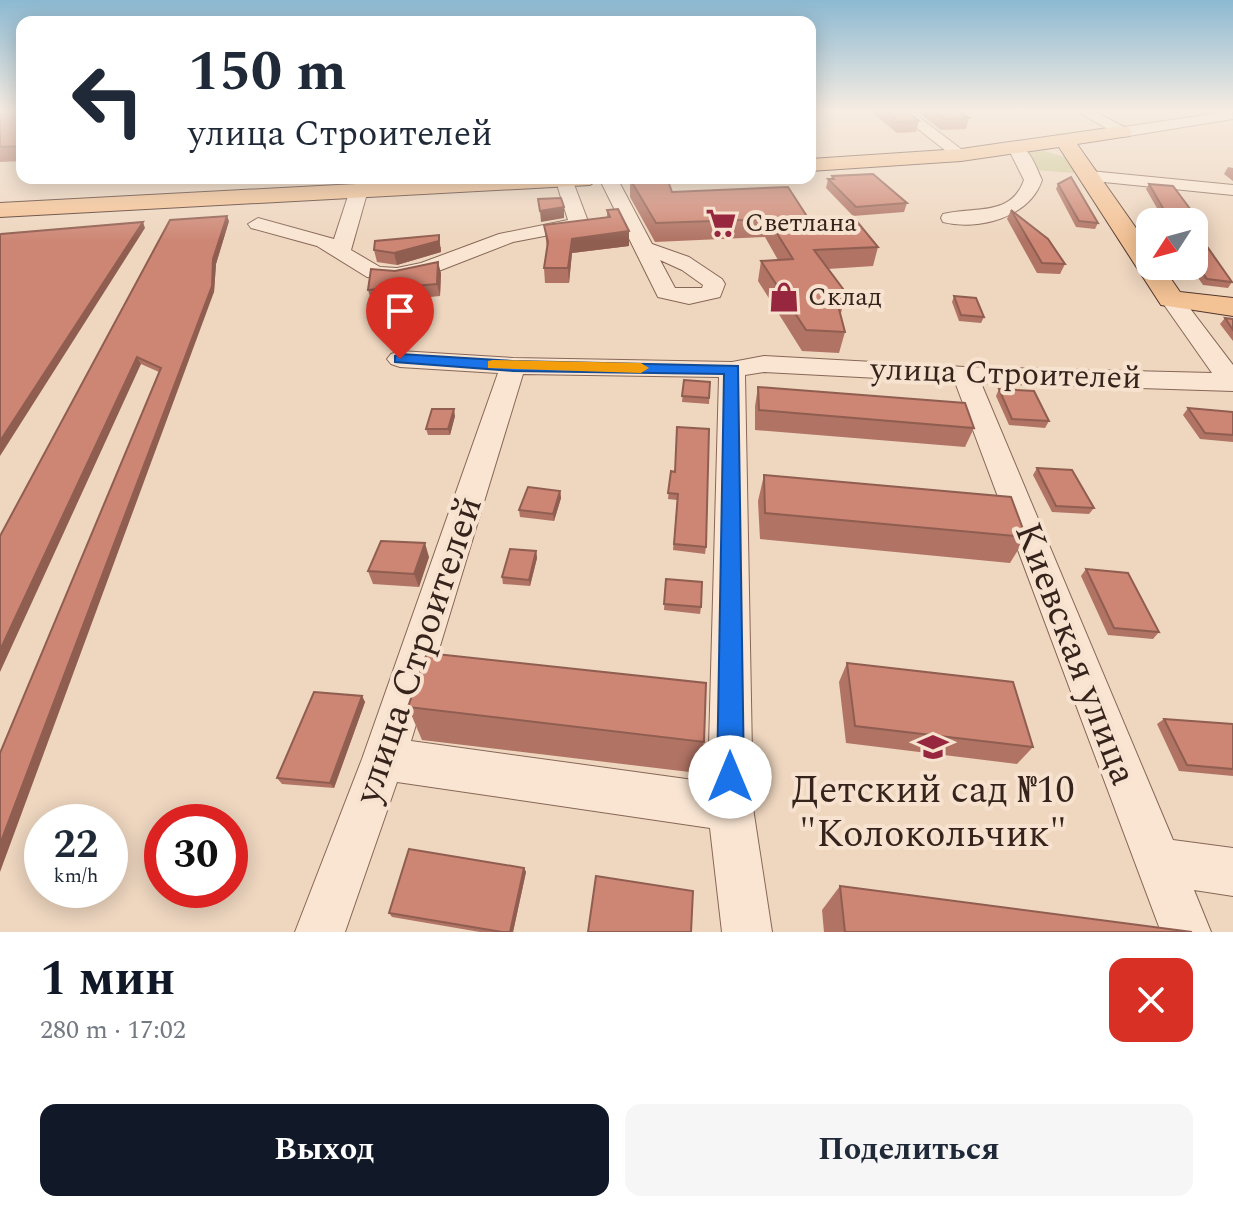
<!DOCTYPE html>
<html lang="ru">
<meta charset="utf-8">
<style>
:root{--surface:#fff;--page:#f6f6f7;--text:#1f2937;--muted:#747a83;--accent:#111827}
body{margin:0;font-family:Spectral,serif;background:var(--page);color:var(--text);height:100vh;display:flex;flex-direction:column;font-size:30px;white-space:nowrap}
*{box-sizing:border-box;margin:0}
p{font-size:26px;color:var(--muted)}
.icon{flex:none;width:44px;height:44px;fill:none;stroke:currentColor;stroke-width:2;stroke-linecap:round;stroke-linejoin:round}
.map{position:relative;height:932px;overflow:hidden}
.details{display:flex;flex-direction:column;background:var(--surface);flex:1}
.details>*{flex:none}
.hud{position:absolute;left:16px;top:16px;width:800px;height:168px;border-radius:16px;box-shadow:0 4px 20px #0003;background:#fff;color:var(--text);overflow:hidden}
.needle{width:52px;rotate:234deg}
.buttons{position:absolute;left:1136px;top:208px;display:grid;gap:16px}
.buttons a{display:grid;place-items:center;width:72px;height:72px;border-radius:16px;background:var(--surface);box-shadow:0 4px 20px #0003;font-size:40px}
.speed{position:absolute;left:24px;top:804px;display:flex;gap:16px;font-size:40px;font-weight:700;text-align:center}
.speed>*{display:grid;place-content:center;width:104px;height:104px;border-radius:50%;background:var(--surface);box-shadow:0 4px 20px #0003;line-height:1}
.speed small{font-size:20px;font-weight:400}
.speed .limit{border:12px solid #d22;background:#fff;color:#111}
.pin{position:absolute;display:grid;place-items:center;width:68px;height:68px;color:#fff;margin:-82px -34px;border-radius:50% 50% 50% 0;rotate:-45deg;box-shadow:0 0 8px #0007}
.pin .icon{rotate:45deg}
.me{position:absolute;width:88px;margin:-44px;rotate:0deg;stroke-linejoin:round;filter:drop-shadow(0 0 6px #0008)}
.turn{display:flex;align-items:center;gap:28px;height:168px;padding:0 40px;font-size:36px}
.turn .icon{width:104px;height:104px;stroke-width:2.5}
.turn b{display:block;font-size:56px;line-height:68px}
.round{display:grid;place-items:center;flex:none;width:84px;height:84px;border-radius:16px;background:var(--page)}
.overview{display:flex;align-items:center;justify-content:space-between;height:136px;padding:0 40px}
h1{font-size:48px;font-weight:700;line-height:60px;color:var(--accent)}
.button{display:flex;gap:16px;margin-top:auto;padding:16px 40px}
.button a{flex:1;height:92px;border-radius:16px;background:var(--accent);color:#fff;font-size:32px;font-weight:700;line-height:92px;text-align:center}
.button a+a{background:var(--page);color:var(--text)}
.map>svg:first-child{display:block}
</style>
<div class="map">
<svg width="1233" height="932" viewBox="0 0 1233 932">
<rect width="100%" height="100%" fill="#eed6bf"/>
<path fill="#ccc793" d="M1044 151 1065 157 1075 173 1035 170 1025 153Z"/>
<g fill="none" stroke-linecap="round" stroke-linejoin="round">
<g stroke="#876757" stroke-width="2">
<path id="minor" d="M895 111H911L969 155 967 158H955Z
M1076 111H1094L1124 127 1232 111 1233 119 1122 137Z
M1016 143C1030 148 1036 167 1042 180 1030 217 979 231 943 222L941 218 943 214C975 206 1011 217 1024 180L1008 148Z
M1090 171 1233 185V195L1084 180 1081 176Z
M555 178 572 179 589 224 586 228 513 242 436 272 397 280 367 277 317 246 251 228 248 224 258 218 334 239 350 190 359 185 365 186 368 190 351 250 380 267 397 268 421 263 499 234 568 220Z
M599 178H617L652 244 689 257 722 279 725 284 720 297 689 304 658 297ZM660 260 682 270 703 285 702 288H675Z
M1171 292 1179 294 1233 365V391L981 383 1173 840 1233 848V896L1194 890 1211 932H1161L955 382 764 372 745 375 753 808 772 932H722L710 828 397 782 345 932H295L362 759 498 373 400 367 391 364 387 359 391 354 400 351 513 358 732 362 764 356 965 367 1212 373 1160 299 1163 294ZM523 374 719 377 708 782 411 741Z"/>
</g>
<g stroke="#54362c" stroke-width="2">
<path id="major" d="M1122 126 1129 128 1132 132 1129 136 1077 144 1150 248V266H1162L1180 292 1233 298V316L1161 305 1059 147 961 161 810 171V159L961 149Z
M468 178H601L590 185 0 217V203Z"/>
</g>
<use href="#minor" fill="#f9e5d2" fill-rule="evenodd"/>
<use href="#major" fill="#f3c295" fill-rule="evenodd"/>
</g>
<path fill="#b07364" d="M0 111H22V161L0 162Z
M870 111H907L919 121 916 132 897 133Z
M916 111H958L969 118 966 129 941 130Z
M1228 167 1233 168V181L1224 174Z
M832 176 907 203 904 212 853 216 826 188 828 179H831Z
M630 179 672 192 810 221 878 247 873 266 828 269 846 293 841 313 840 314 845 332 839 353 802 351 758 281 761 261 778 260 765 237 655 242 630 197Z
M1058 184 1098 223 1095 229 1076 227 1056 189Z
M1149 184 1205 229 1202 235 1199 234 1232 282 1228 288 1203 285 1190 266H1194V222H1165L1146 189Z
M607 210 629 231V246L572 253 569 283H545L544 268 547 248 544 225 607 218Z
M1011 210 1065 264 1060 274 1037 273 1007 219Z
M229 221 216 264 214 292 159 372 141 364 0 536Z
M441 247V252L397 265 377 262 374 250Z
M441 273 440 296 372 303 368 290Z
M954 296 984 317 981 323 959 321 952 302Z
M1225 318 1233 319V341L1220 324Z
M684 380 710 382 709 404 682 402Z
M758 387 974 428 965 447 755 430V406Z
M999 389 1049 421 1045 428 1009 425 996 396Z
M1188 408 1233 412V442L1200 439 1183 415Z
M455 416 450 435H428L426 429Z
M1037 468 1094 508 1089 514 1052 512 1033 475Z
M671 471 706 547 705 554 673 550 677 500 668 499Z
M764 475 1026 537 1010 563 760 539 758 501Z
M560 491 561 498 554 521 520 517 519 510Z
M536 551 537 558 530 586 503 584 502 577Z
M429 557 419 587 373 584 368 571Z
M1086 569 1159 632 1153 639 1108 635 1081 576Z
M666 579 701 607 700 614 664 610Z
M847 663 1033 747 1017 764 846 743 839 682Z
M362 696 365 702 334 788 282 784 277 778Z
M408 707 704 742 698 773 422 740Z
M1164 719 1233 724V776L1179 771 1157 724Z
M524 868 526 872 513 932H480L392 917 389 913Z
M840 886 1192 932H824L822 910Z"/>
<path fill="#905e51" d="M564 207V218L541 222 540 211Z
M227 216 229 221 216 264 214 292 0 872V844Z
M143 222 145 228 0 456V441Z
M629 231V246L572 253 569 283 568 268 572 239Z
M439 235 441 252 397 265 394 253Z
M438 262 441 273 440 296 437 284Z
M137 357 141 364 0 672V650Z
M454 409 455 416 450 435 448 429Z
M560 491 561 498 554 521 553 514Z
M425 543 429 557 419 587 414 574Z
M536 551 537 558 530 586 529 580Z
M362 696 365 702 334 788 330 783Z
M524 868 526 872 513 932H510Z"/>
<path fill="#cd8674" stroke="#905e51" stroke-width="2" d="M0 111H22V146L0 147Z
M886 111H907L919 121 899 122Z
M933 111H958L969 118 945 119Z
M873 174 907 203 856 207 828 179H834L832 176Z
M1071 177 1098 223 1079 221 1058 184Z
M667 178 672 192 788 187 810 221 855 219 878 247 814 250 846 293 835 294 845 332 806 330 761 261 793 259 768 219 656 223 630 179Z
M1149 184 1173 186 1205 229 1194 228 1232 282 1207 279 1194 261V222H1171Z
M561 198 564 207 540 211 538 199Z
M618 209 629 231 572 239 568 268H544L548 242 544 225 610 217 607 210Z
M1011 210 1048 239 1065 264 1042 263Z
M227 216 213 259 212 286 0 844V753L161 368 137 357 0 650V536L170 220Z
M143 222 0 441V235L1 234Z
M439 235V241L394 253 374 250 375 241Z
M438 262 437 284 368 290 371 269 395 271Z
M954 296 976 298 984 317 961 315Z
M1225 318 1233 319V330Z
M684 380 710 382 709 398 682 396Z
M758 387 965 403 974 428 759 410Z
M999 389 1034 391 1049 421 1012 419Z
M1188 408 1233 412V435L1205 433Z
M432 409H454L448 429H426Z
M677 427 709 429 706 547 674 544 678 494 668 493 671 471 675 472Z
M1037 468 1072 470 1094 508 1056 506Z
M764 475 1011 497 1026 537 765 513Z
M528 487 560 491 553 514 519 510Z
M381 541 425 543 414 574 368 571Z
M510 549 536 551 529 580 502 577Z
M1086 569 1128 573 1159 632 1114 628Z
M666 579 702 582 701 607 664 604Z
M427 653 706 683 704 742 408 707Z
M847 663 1013 682 1033 747 855 726Z
M314 692 362 696 330 783 277 778Z
M1164 719 1233 724V769L1187 765Z
M409 849 524 868 510 932H502L389 913Z
M596 876 693 891 691 932H588Z
M840 886 1192 932H845Z"/>
<linearGradient id="sky" x2="0" y2="1"><stop stop-color="#8cb9d2"/><stop offset="0.46" stop-color="#f7ede2"/><stop offset="1" stop-color="#f7ede2" stop-opacity="0"/></linearGradient>
<rect width="1233" height="241" fill="url(#sky)"/>
<path fill="#1a73e8" stroke="#114b97" stroke-width="2" d="M400 354 513 361 738 366 744 777 740 786 730 790 721 786 717 777 724 374 513 371 395 362V356Z"/>
<path fill="#f59e0b" d="M493 360 641 363 649 368 641 373 488 368V361Z"/>
<defs>
<g id="supermarket-bare" transform="scale(2.4)"><path d="M-6-5.5h2.5l.6 2H6L4.5 2H-2.5L-4.4-4H-6ZM-1.5 3.2a1.3 1.3 0 1 0 .1 0ZM3 3.2a1.3 1.3 0 1 0 .1 0Z" fill="#97263f" stroke="#f6e2ce" stroke-width="2.5" paint-order="stroke"/></g>
<g id="shop-bare" transform="scale(2.4)"><path d="M-5-2.5h2.3a2.7 3.5 0 0 1 5.4 0H5L5.5 6h-11ZM-1.5-2.5h3a1.5 2.3 0 0 0-3 0Z" fill="#97263f" stroke="#f6e2ce" stroke-width="2.5" paint-order="stroke"/></g>
<g id="school-bare" transform="scale(2.4)"><path d="M0-5L7-2L0 1L-7-2ZM-4 1L0 2.5L4 1V4Q0 6-4 4Z" fill="#97263f" stroke="#f6e2ce" stroke-width="2.5" paint-order="stroke"/></g>
</defs>
<g fill-rule="evenodd">
<use href="#supermarket-bare" x="721" y="223"/>
<use href="#shop-bare" x="784" y="297"/>
<use href="#school-bare" x="933" y="747"/>
</g>
<g text-anchor="middle" dominant-baseline="central" stroke-width="8" stroke-linejoin="round" paint-order="stroke">
<g font-size="26" fill="#36231c" stroke="#f6e2ce" text-anchor="start">
<text x="745" y="223">Светлана</text>
<text x="808" y="297">Склад</text>
</g>
<g font-size="32" fill="#36231c" stroke="#f6e2ce">
<text transform="translate(1006 374) rotate(2)">улица Строителей</text>
</g>
<g font-size="38" fill="#36231c" stroke="#f6e2ce">
<text transform="translate(419 650) rotate(-71)">улица Строителей</text>
<text transform="translate(1075 654) rotate(69)">Киевская улица</text>
</g>
<g font-size="38" fill="#36231c" stroke="#f6e2ce">
<text x="933" y="791">Детский сад №10<tspan x="933" dy="44">"Колокольчик"</tspan></text>
</g>
</g>
</svg>
<div class="buttons">
<a><svg class="needle" viewBox="-14 -14 28 28"><path d="M0-13l5 13h-10z" fill="#e53935"/><path d="M0 13l5-13h-10z" fill="#747a83"/></svg></a>
</div>
<div class="speed"><div>22<small>km/h</small></div><div class="limit">30</div></div>
<div class="pin" style="left:400px;top:359px;background:#d93025"><svg class="icon" aria-label="arrive" viewBox="0 0 24 24"><path d="M6 21V4h12l-3 4 3 4H6"/></svg></div>
<svg class="me" style="left:730px;top:777px" viewBox="-20 -20 40 40"><circle r="19" fill="#fff"/><path d="M0-13L10 11 0 6-10 11z" fill="#1a73e8"/></svg>
<div class="hud">
<div class="turn"><svg class="icon" aria-label="left" viewBox="0 0 24 24"><path d="M17 20v-9H6M10 6l-5 5 5 5"/></svg><div><b>150 m</b>улица Строителей</div></div>
</div>
</div>
<section class="details">
<div class="overview"><div><h1>1 мин</h1><p>280 m · 17:02</p></div><a class="round" style="background:#d93025;color:#fff"><svg class="icon" aria-label="close" viewBox="0 0 24 24"><path d="M6 6l12 12M18 6L6 18"/></svg></a></div>
<div class="button"><a>Выход</a><a>Поделиться</a></div>
</section>
